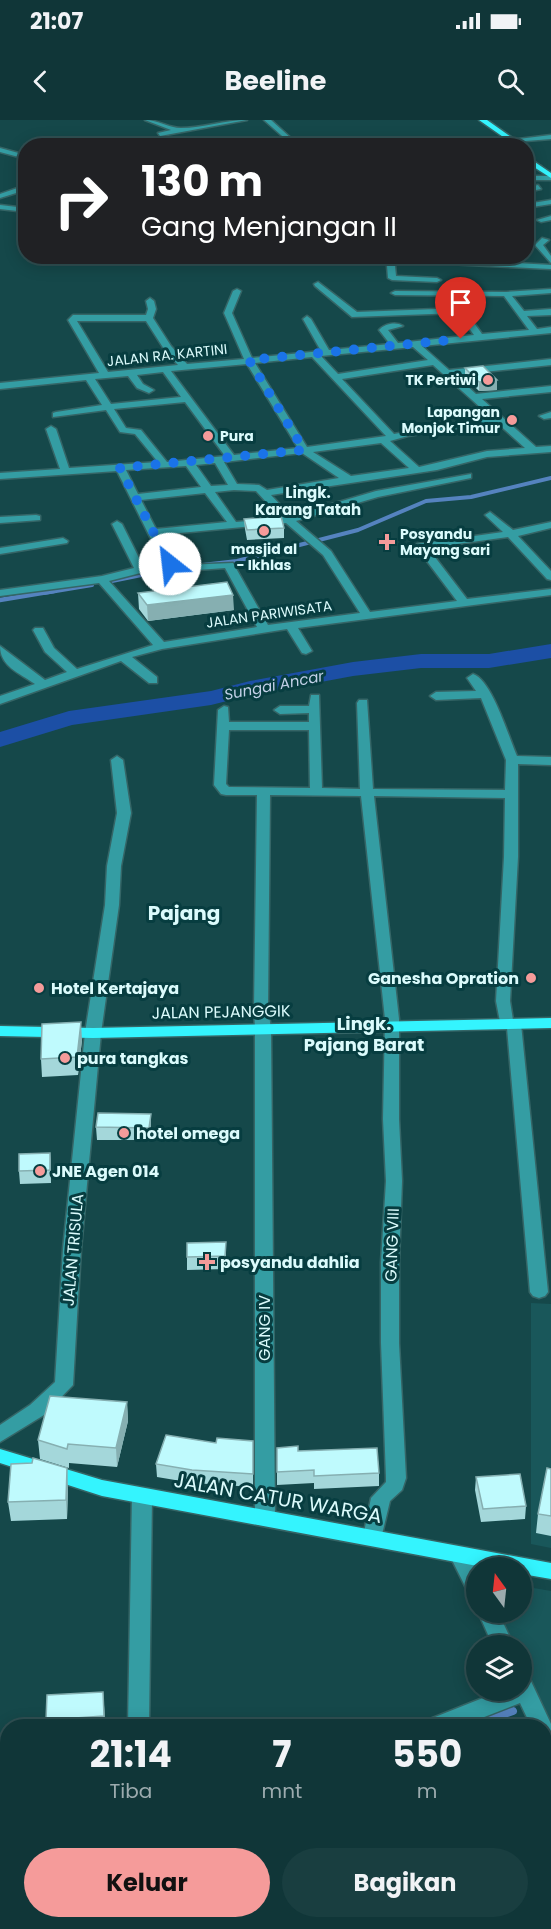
<!DOCTYPE html>
<html lang="id">
<style>
:root{--surface:#103638;--page:#193e40;--text:#f1f3f6;--muted:#9cabae;--line:#305053;--accent:#f59b9a}
body{margin:0;font-family:Poppins,sans-serif;background:var(--page);color:var(--text);height:100vh;display:flex;flex-direction:column;font-size:22px;white-space:nowrap}
*{box-sizing:border-box;margin:0}
p{font-size:20px;color:var(--muted)}
.icon{flex:none;width:33px;height:33px;fill:none;stroke:currentColor;stroke-width:2;stroke-linecap:round;stroke-linejoin:round}
.map{position:relative;flex:1;overflow:hidden}
.drawer{position:absolute;left:0px;top:1599px;width:552px;height:210px;display:flex;flex-direction:column;background:var(--surface);border-radius:24px 24px 0 0;box-shadow:0 3px 15px #0003,0 0 0 2px var(--line)}
.drawer>*{flex:none}
.top-card{position:absolute;left:18px;top:18px;width:516px;height:126px;border-radius:24px;box-shadow:0 3px 15px #0003,0 0 0 2px var(--line);background:#202124;color:#fff;overflow:hidden}
.needle{width:39px;rotate:345deg}
.buttons{position:absolute;left:466px;top:1437px;display:grid;gap:12px}
.buttons a{display:grid;place-items:center;width:66px;height:66px;border-radius:50%;background:var(--surface);box-shadow:0 3px 15px #0003,0 0 0 2px var(--line);font-size:30px}
.pin{position:absolute;display:grid;place-items:center;width:51px;height:51px;color:#fff;margin:-62px -26px;border-radius:50% 50% 50% 0;rotate:-45deg;box-shadow:0 0 6px #0007}
.pin .icon{rotate:45deg}
.me{position:absolute;width:66px;margin:-33px;rotate:331deg;stroke-linejoin:round;filter:drop-shadow(0 0 4px #0008)}
.turn{display:flex;align-items:center;gap:21px;height:126px;padding:0 24px;font-size:27px}
.turn .icon{width:78px;height:78px;stroke-width:2.5}
.turn b{display:block;font-size:42px;line-height:51px}
.eta{display:flex;justify-content:space-evenly;align-items:center;height:102px;text-align:center}
.eta b{font-size:36px;font-weight:700;line-height:42px}
.cta{display:flex;gap:12px;margin-top:auto;padding:12px 24px}
.cta a{flex:1;height:69px;border-radius:36px;background:var(--accent);color:#111;font-size:24px;font-weight:700;line-height:69px;text-align:center}
.cta a+a{background:var(--page);color:var(--text)}
.status{display:flex;justify-content:space-between;align-items:center;height:42px;padding:0 30px;background:var(--surface);direction:ltr}
.status svg{height:16px;fill:currentColor}
header{display:flex;justify-content:space-between;align-items:center;height:78px;padding:0 24px;background:var(--surface);font-size:27px;font-weight:700}
.map>svg:first-child{display:block}
</style>
<div class="status"><b>21:07</b><svg viewBox="0 0 49 12"><path d="M0 12V9h3v3zM5 12V6h3v6zM10 12V3h3v9zM15 12V0h3v12zM26 1h20v11H26zM47 4h2v5h-2z"/></svg></div>
<header><svg class="icon" aria-label="back" viewBox="0 0 24 24"><path d="M15 5l-7 7 7 7"/></svg>Beeline<svg class="icon" aria-label="search" viewBox="0 0 24 24"><circle cx="10" cy="10" r="6"/><path d="M15 15l6 6"/></svg></header>
<div class="map">
<svg width="551" height="1809" viewBox="0 0 551 1809">
<rect width="100%" height="100%" fill="#15484a"/>
<path fill="#19575a" d="M531 1183 551 1184V1428L531 1424Z
M522 1466 551 1471V1629L544 1606H542L522 1560V1526L507 1525 493 1493 522 1492Z"/>
<g fill="none" stroke-linecap="round" stroke-linejoin="round">
<path stroke="#5583bf" stroke-width="4" d="M202 445 237 441 358 410 426 381 471 377 551 358
M112 461 181 447
M44 473 92 465"/>
<path stroke="#5583bf" stroke-width="4.5" d="M0 480 54 471"/>
<path stroke="#5583bf" stroke-width="8" d="M470 1606 513 1591
M0 1806 15 1802"/>
<path fill="#1c4fa5" fill-rule="evenodd" d="M551 524V538L489 548H421L353 556 251 575 211 585 72 605 0 627V612L69 591 211 571 250 561 353 542 421 534H489Z"/>
<g stroke="#356566" stroke-width="3">
<path id="minor" d="M145 0C158 0 169 8 181 8 203 8 225 0 247 0L160 16 158 13 171 10Z
M264 0H271L292 19H392L395 21 392 23H290Z
M551 15V19L513 22 510 20Z
M0 28 26 35V39L0 32Z
M526 44 541 46 526 48Z
M526 56H551V60H526Z
M26 65V70L0 78V74Z
M538 65 541 69 526 72V68Z
M551 80V84L526 88V84Z
M0 85 26 88V92L0 89Z
M551 96V100L541 102 537 100Z
M542 118 549 120 543 125 551 136V143L535 125Z
M394 136 551 145V149L448 144 401 138 395 146 396 156 437 158 441 160 437 162 392 160 388 158 387 146Z
M318 162 357 192 463 188 482 214 529 210 504 176 395 175 391 173 395 171 506 172 551 169V173L512 176 524 191 551 189V195L527 196 537 209 551 207V213L422 226 449 250 551 239V245L455 255 476 274 551 266V272L482 279 536 327 551 326V332L487 337 437 350 271 375 291 396 376 371 471 354V358L378 377 296 401 331 431 370 492 457 481 417 428V424L503 412 485 395 490 392 513 410 551 402V408L518 416 551 451V460L547 459 508 417 428 428 467 479 551 469V475L298 508 312 531 306 534 302 533 287 509 162 529 132 537 157 557V563H149L121 541 0 584V576L35 564C19 553 0 546 0 526L45 560 67 552 45 532 33 510 35 508H43L54 528 77 549 153 525 99 463 0 476V470L102 456 134 448 112 404 117 401 122 404 143 446 162 441 117 351 0 359V353L60 349 46 309 51 306 56 309 69 348 158 342 135 314 120 312 106 290 53 297V293L56 292 102 285 86 260 0 269V263L99 253 68 200 73 195H146L148 189 146 181 150 178 154 181 156 189 153 198 171 226 187 244 244 239 224 193 233 171 237 169 241 171 232 193 252 238 321 231 303 199 307 196 311 199 329 230 390 224 379 210C384 204 396 201 403 206L388 210 398 223 474 215 458 193 352 197 315 166 314 164ZM77 201H146L164 229 178 245 108 252ZM413 227 428 240 338 254 321 236ZM312 237 386 316 307 327 255 243ZM247 244 298 328 234 335 171 251ZM433 245 491 297 394 314 342 259ZM163 252 181 277 111 284 95 259 128 256 137 268 149 273 154 270 143 264 137 255ZM185 282 225 336 167 342 141 310 126 308 114 289ZM496 302 525 328 487 331 419 347 390 321 408 316ZM381 323 409 348 351 356 313 332ZM302 333 339 358 267 370 259 365 237 364 224 342ZM215 343 228 365 211 366 196 345ZM186 346 201 367 138 374 126 350ZM234 370 256 371 281 398 236 402 215 372ZM205 373 227 402 156 409 141 380ZM286 403 323 435 360 493 268 505 233 443 185 445 172 441 159 415ZM168 446 184 451 225 448 257 507 164 522 109 461Z
M551 292V298L544 299 539 296Z
M36 395 40 396V400L0 403V397Z
M63 418 68 421 67 423 0 434V428Z
M473 554C492 560 509 618 517 636L551 637V645L518 644V737L510 881 513 900 519 901 521 904 548 1172 545 1176 539 1178 533 1176 530 1172 507 908 501 907 496 881 504 737 505 678 374 676 399 899V999L402 1061 399 1142V1223L406 1358 402 1370 390 1381 380 1423 373 1425 366 1423 363 1417 371 1378 386 1362V1358L381 1223V1142L386 1061 383 999 385 899 361 676 270 675 268 888 271 909 275 1398 272 1404 265 1406 258 1404 255 1398V909L254 888 257 675H226L221 674 214 665 218 590 224 586 228 587 229 602H309V593L280 594 274 590 280 586H309L311 575H319L322 668 360 669 357 583 359 580H367L373 669 505 670 506 640 481 578 436 580 430 576 436 572 476 571 467 558ZM229 610H309L310 668 229 667 226 664Z
M117 636 123 640 131 693 121 746 119 785 101 913 81 1129 73 1265 44 1295 0 1322V1305L30 1285 55 1262 63 1129 85 913 105 785 107 746 117 693 111 640Z
M142 1368 149 1371 152 1376 149 1606H128L132 1376 135 1371Z
M460 1428 467 1430 477 1450V1478L470 1476 450 1436 453 1430Z
M478 1492H498L514 1526H493Z
M522 1554 529 1557 551 1604V1641L544 1638V1606H531L520 1583 461 1606H428L430 1599 503 1570H522Z"/>
</g>
<g stroke="#356566" stroke-width="3">
<path id="major" d="M479 0H487L524 26H516Z
M526 36 551 53V58L526 42Z
M551 898V908L93 918 0 916V906L93 908Z
M0 1329 102 1360 551 1443V1459L522 1454V1448H488L102 1376 0 1343Z"/>
</g>
<use href="#minor" fill="#349da3" fill-rule="evenodd"/>
<use href="#major" fill="#34f4fe" fill-rule="evenodd"/>
</g>
<path fill="#a4d7da" d="M465 248 497 270 479 271 465 257Z
M244 399 284 408V418L247 420 245 409Z
M138 473 234 490 148 501 139 489Z
M82 920 78 955 42 957 41 939Z
M151 1006 150 1020H97L96 1007Z
M50 1033 51 1045V1063L20 1064 19 1051Z
M226 1122V1149L187 1150V1137Z
M127 1282 128 1301 117 1347 69 1343V1348L40 1339 38 1320Z
M253 1321V1367L193 1363 157 1357 156 1344 216 1323Z
M277 1328 298 1331 379 1353V1366L314 1369V1363L277 1365Z
M551 1349V1416L536 1413 538 1394Z
M476 1357 526 1386 525 1399 481 1402 475 1370Z
M68 1368 67 1399 11 1401 8 1382Z
M104 1585 105 1606H47L46 1600Z"/>
<path fill="#86afb1" d="M497 260V270L479 271V262Z
M233 475 234 490 148 501 147 485Z
M81 902 82 920 78 955 77 937Z
M151 994V1006L150 1020 149 1008Z
M50 1033 51 1045V1063L50 1050Z
M127 1282 128 1301 117 1347 116 1328Z
M67 1348 68 1368 67 1399 66 1380Z
M103 1572 104 1585 105 1606 104 1596Z"/>
<path fill="#bffafd" stroke="#86afb1" stroke-width="1.5" d="M483 246 497 260 479 262 465 248Z
M281 396 284 408 247 410 244 399Z
M227 462 233 475 147 485 138 473Z
M81 902 77 937 41 939 42 904Z
M98 993 151 994 149 1008 96 1007Z
M50 1033V1050L19 1051V1034Z
M226 1122 225 1136 187 1137V1123Z
M50 1276 127 1282 116 1328 68 1324 67 1329 38 1320Z
M166 1315 216 1323 217 1318 253 1321V1354L192 1350 156 1344Z
M298 1326V1331L377 1328 379 1353 314 1356V1350L277 1352V1328Z
M33 1338 67 1348 66 1380 8 1382 11 1344 32 1343Z
M547 1348 551 1349V1396L538 1394Z
M520 1354 526 1386 483 1389 476 1357Z
M103 1572 104 1596 46 1600 47 1575Z"/>
<g fill="none" stroke-linecap="round" stroke-linejoin="round">
<path stroke="#1a73e8" stroke-width="10" stroke-dasharray="0 18" d="M170 444 120 348 304 330 249 240 461 219"/>
</g>
<g fill="#f59b9a" stroke="#073d40" stroke-width="2">
<circle cx="488" cy="260" r="6"/>
<circle cx="512" cy="300" r="6"/>
<circle cx="208" cy="316" r="6"/>
<circle cx="264" cy="411" r="6"/>
<path d="M384 413h6v6h6v6h-6v6h-6v-6h-6v-6h6z"/>
<circle cx="531" cy="858" r="6"/>
<circle cx="39" cy="868" r="6"/>
<circle cx="65" cy="938" r="6"/>
<circle cx="124" cy="1013" r="6"/>
<circle cx="40" cy="1051" r="6"/>
<path d="M204 1133h6v6h6v6h-6v6h-6v-6h-6v-6h6z"/>
</g>
<g text-anchor="middle" dominant-baseline="central" stroke-width="6" stroke-linejoin="round" paint-order="stroke">
<g font-size="14" fill="#dbfbfc" stroke="#073d40">
<text transform="translate(167 235) rotate(-6)">JALAN RA. KARTINI</text>
<text transform="translate(269 494) rotate(-8)">JALAN PARIWISATA</text>
</g>
<g font-size="14" font-weight="bold" fill="#dbfbfc" stroke="#073d40" text-anchor="end">
<text x="476" y="260">TK Pertiwi</text>
<text x="500" y="292">Lapangan<tspan x="500" dy="16">Monjok Timur</tspan></text>
<text x="220" y="316" text-anchor="start">Pura</text>
<text x="400" y="414" text-anchor="start">Posyandu<tspan x="400" dy="16">Mayang sari</tspan></text>
<text x="264" y="429" text-anchor="middle">masjid al<tspan x="264" dy="16">- Ikhlas</tspan></text>
</g>
<g font-size="15" font-weight="bold" fill="#dbfbfc" stroke="#073d40">
<text x="308" y="372">Lingk.<tspan x="308" dy="17">Karang Tatah</tspan></text>
</g>
<g font-size="15" font-style="italic" fill="#c3d1e8" stroke="#073d40">
<text transform="translate(274 565) rotate(-11)">Sungai Ancar</text>
</g>
<g font-size="16" font-weight="bold" fill="#dbfbfc" stroke="#073d40" text-anchor="start">
<text x="519" y="858" text-anchor="end">Ganesha Opration</text>
<text x="51" y="868">Hotel Kertajaya</text>
<text x="77" y="938">pura tangkas</text>
<text x="136" y="1013">hotel omega</text>
<text x="52" y="1051">JNE Agen 014</text>
<text x="220" y="1142">posyandu dahlia</text>
</g>
<g font-size="16" fill="#dbfbfc" stroke="#073d40">
<text transform="translate(221 892) rotate(-1)">JALAN PEJANGGIK</text>
<text transform="translate(392 1125) rotate(-88)">GANG VIII</text>
<text transform="translate(73 1130) rotate(-85)">JALAN TRISULA</text>
<text transform="translate(264 1208) rotate(-90)">GANG IV</text>
</g>
<g font-size="18" font-weight="bold" fill="#dbfbfc" stroke="#073d40">
<text x="364" y="903">Lingk.<tspan x="364" dy="21">Pajang Barat</tspan></text>
</g>
<g font-size="20" font-weight="bold" fill="#dbfbfc" stroke="#073d40">
<text x="184" y="793">Pajang</text>
</g>
<g font-size="20" fill="#dbfbfc" stroke="#073d40">
<text transform="translate(278 1378) rotate(10)">JALAN CATUR WARGA</text>
</g>
</g>
</svg>
<div class="buttons">
<a><svg class="needle" viewBox="-14 -14 28 28"><path d="M0-13l5 13h-10z" fill="#e53935"/><path d="M0 13l5-13h-10z" fill="#9cabae"/></svg></a>
<a><svg class="icon" aria-label="layers" viewBox="0 0 24 24"><path d="M12 4l9 5-9 5-9-5zM3 14l9 5 9-5"/></svg></a>
</div>
<div class="pin" style="left:461px;top:219px;background:#d93025"><svg class="icon" aria-label="arrive" viewBox="0 0 24 24"><path d="M6 21V4h12l-3 4 3 4H6"/></svg></div>
<svg class="me" style="left:170px;top:444px" viewBox="-20 -20 40 40"><circle r="19" fill="#fff"/><path d="M0-13L10 11 0 6-10 11z" fill="#1a73e8"/></svg>
<div class="top-card">
<div class="turn"><svg class="icon" aria-label="right" viewBox="0 0 24 24"><path d="M7 20v-9h11M14 6l5 5-5 5"/></svg><div><b>130 m</b>Gang Menjangan II</div></div>
</div>
<section class="drawer">
<div class="eta">
<div><b>21:14</b><p>Tiba</p></div>
<div><b>7</b><p>mnt</p></div>
<div><b>550</b><p>m</p></div>
</div>
<div class="cta"><a>Keluar</a><a>Bagikan</a></div>
</section>
</div>
